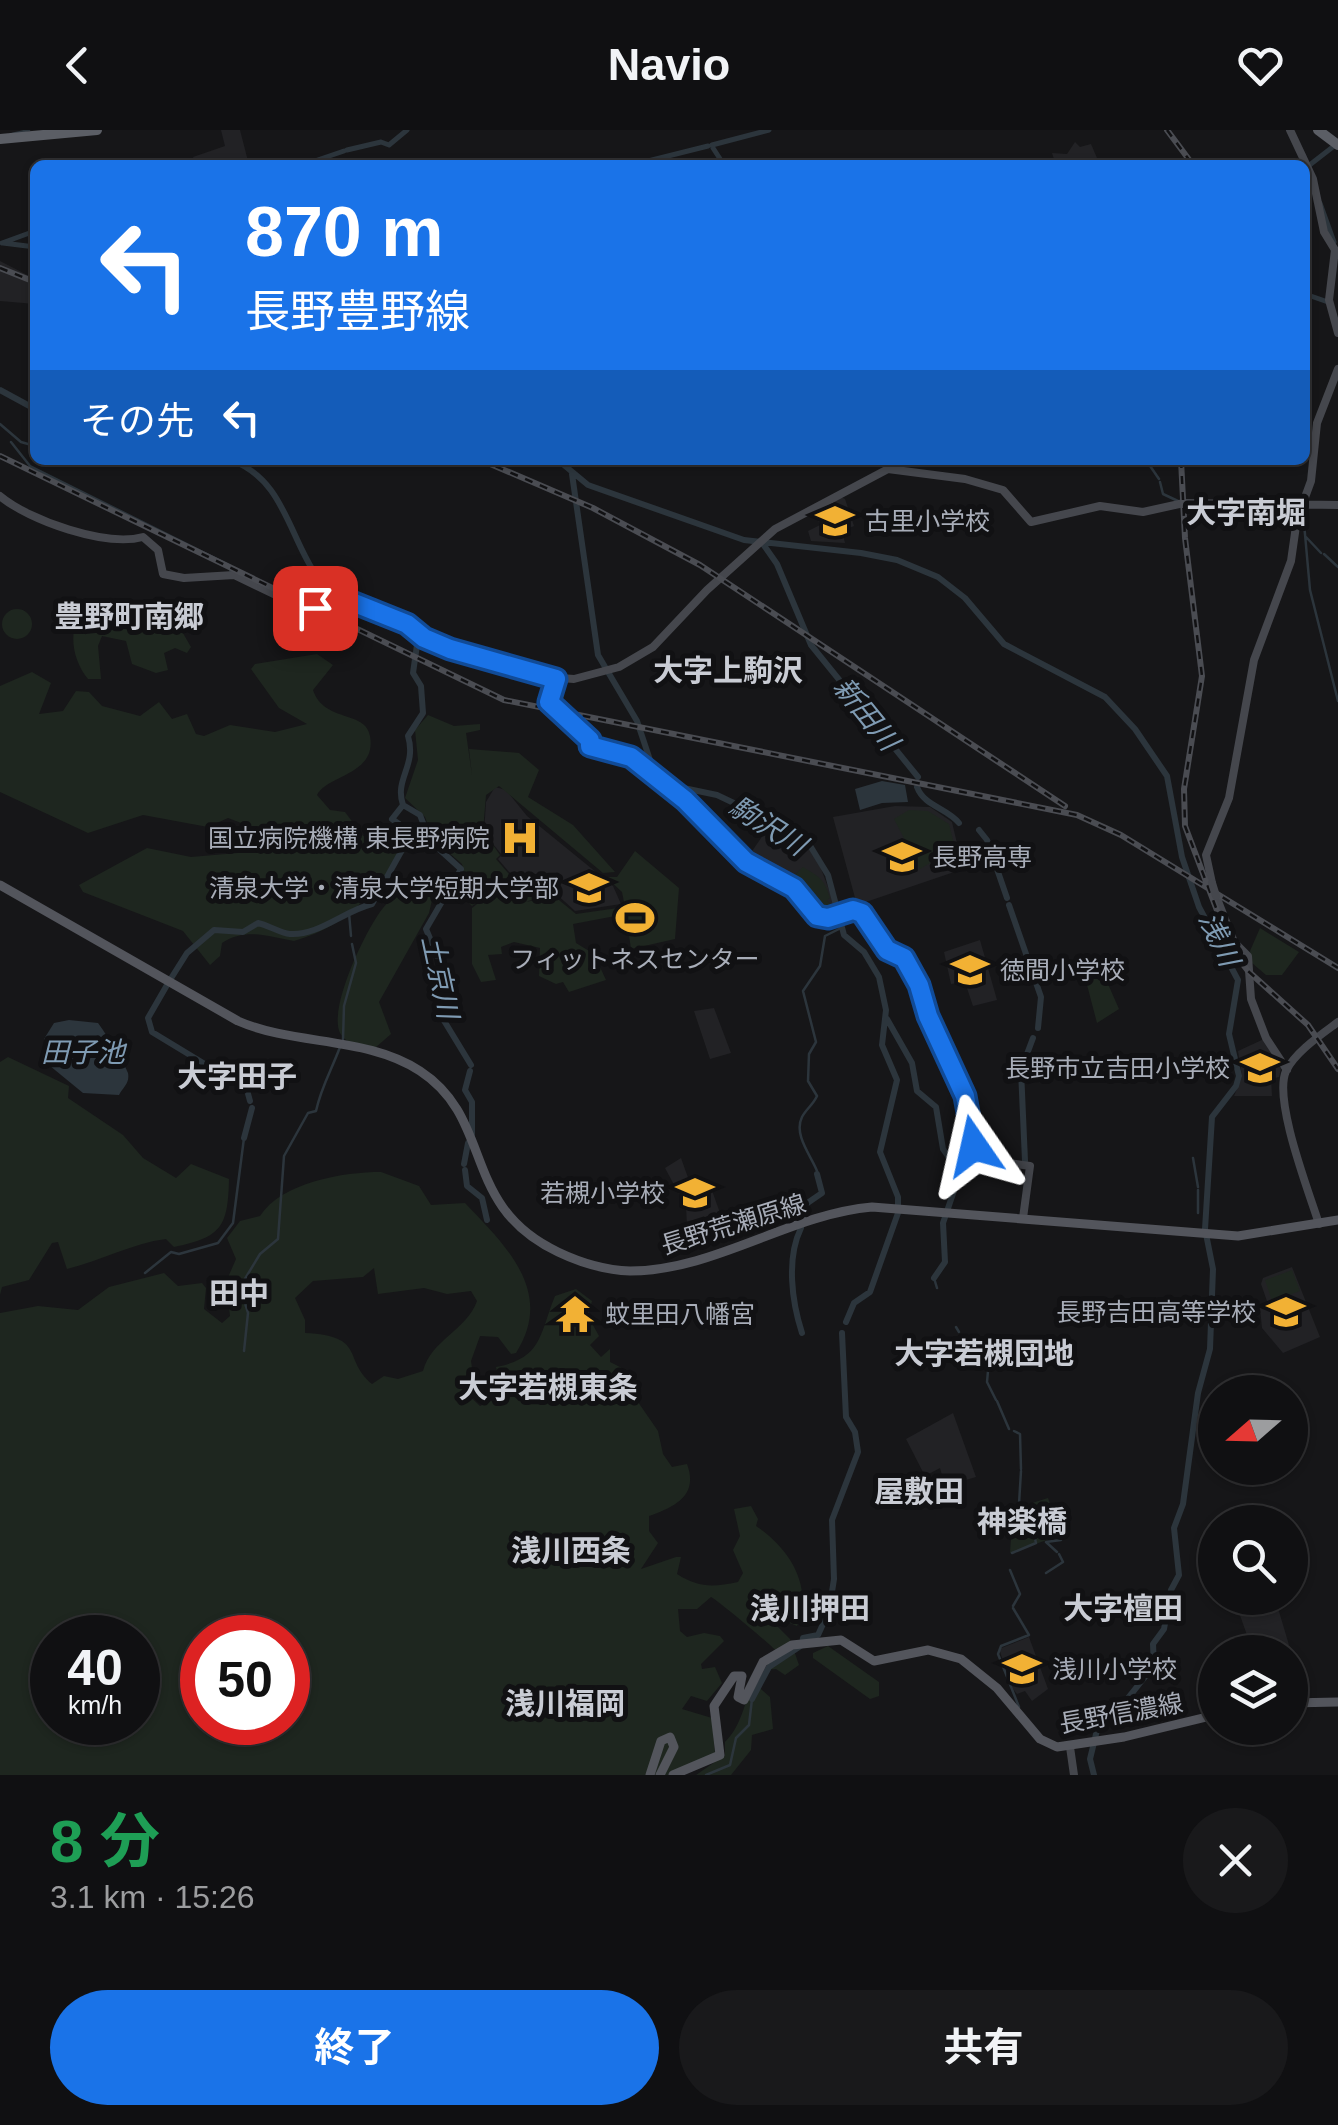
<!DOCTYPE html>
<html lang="ja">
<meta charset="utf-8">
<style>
:root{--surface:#101012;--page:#19191b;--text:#f1f3f6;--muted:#9c9d9f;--line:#303032;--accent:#1a73e8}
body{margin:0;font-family:Helvetica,"Noto Sans JP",sans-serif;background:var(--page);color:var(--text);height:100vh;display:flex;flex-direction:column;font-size:38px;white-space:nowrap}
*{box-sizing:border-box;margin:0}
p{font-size:32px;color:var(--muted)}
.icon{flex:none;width:55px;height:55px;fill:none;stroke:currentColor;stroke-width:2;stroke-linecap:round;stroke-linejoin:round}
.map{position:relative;height:1645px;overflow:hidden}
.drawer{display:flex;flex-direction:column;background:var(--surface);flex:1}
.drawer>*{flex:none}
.top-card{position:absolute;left:30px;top:30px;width:1280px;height:305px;border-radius:15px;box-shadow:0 2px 8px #0004,0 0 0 2px var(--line);background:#1a73e8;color:#fff;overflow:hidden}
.needle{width:65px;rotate:250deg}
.controls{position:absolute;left:1198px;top:1245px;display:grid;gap:20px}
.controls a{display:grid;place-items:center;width:110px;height:110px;border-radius:50%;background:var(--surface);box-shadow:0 2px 8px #0004,0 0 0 2px var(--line);font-size:50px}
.speed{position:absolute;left:30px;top:1485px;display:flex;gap:20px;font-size:50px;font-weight:700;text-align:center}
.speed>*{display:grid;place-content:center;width:130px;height:130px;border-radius:50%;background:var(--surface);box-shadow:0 2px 8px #0004,0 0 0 2px var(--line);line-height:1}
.speed small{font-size:25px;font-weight:400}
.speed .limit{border:15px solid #d22;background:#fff;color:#111}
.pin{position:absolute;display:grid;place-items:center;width:85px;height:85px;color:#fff;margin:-42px;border-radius:20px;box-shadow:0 5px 15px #0006}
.me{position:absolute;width:110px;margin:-55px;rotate:349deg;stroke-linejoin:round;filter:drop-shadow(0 0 8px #0008)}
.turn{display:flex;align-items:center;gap:35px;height:210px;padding:0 50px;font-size:45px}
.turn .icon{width:130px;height:130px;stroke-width:2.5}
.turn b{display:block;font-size:70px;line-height:85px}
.then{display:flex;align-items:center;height:95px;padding:0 50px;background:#0003;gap:20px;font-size:38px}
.round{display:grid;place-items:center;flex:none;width:105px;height:105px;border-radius:52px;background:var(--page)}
.summary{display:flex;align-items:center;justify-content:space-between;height:170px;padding:0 50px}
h1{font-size:60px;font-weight:700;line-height:75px;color:#1e9e55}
.action{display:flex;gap:20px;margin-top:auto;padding:20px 50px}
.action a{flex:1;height:115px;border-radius:60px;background:var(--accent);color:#fff;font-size:40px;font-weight:700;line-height:115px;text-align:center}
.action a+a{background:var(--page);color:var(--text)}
header{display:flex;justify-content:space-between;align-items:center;height:130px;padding:0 50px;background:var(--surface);font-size:45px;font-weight:700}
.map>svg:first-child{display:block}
</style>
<header><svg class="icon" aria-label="back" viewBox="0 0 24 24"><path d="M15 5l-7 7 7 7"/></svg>Navio<svg class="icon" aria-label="heart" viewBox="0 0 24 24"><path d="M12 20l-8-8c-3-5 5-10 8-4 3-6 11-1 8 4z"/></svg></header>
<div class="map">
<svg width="1338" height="1645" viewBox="0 0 1338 1645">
<rect width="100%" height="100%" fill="#161618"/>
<path fill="#222225" d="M221 0H240L249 35H196L193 27 225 16Z
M1075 12 1080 17 1091 14 1100 35H1056L1052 23 1067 24Z
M0 131 35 149V174L0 171Z
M839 366 845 369 854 396 842 401 845 413 811 411 808 401 820 395 813 377Z
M495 657 506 660 527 686 613 756 621 774 575 781 531 741 535 748 523 758 498 729 502 725 484 703 486 672Z
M895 676 930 677 952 692 963 739 857 775 833 687Z
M772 692 814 720 837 781 821 785 786 747 748 727Z
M980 810 997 870 973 876 965 852 951 854 944 822Z
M714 878 731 923 710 929 694 881Z
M1264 909 1281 939 1279 947 1271 949 1272 966H1234L1242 947 1238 921Z
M681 1028 691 1056 710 1055 724 1094 687 1095 686 1077 665 1038Z
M1292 1137 1320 1207 1283 1223 1262 1198 1260 1178 1268 1174 1261 1154 1263 1148Z
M953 1283 976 1347 945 1356 940 1338 925 1346 906 1309Z
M1254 1468H1275L1289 1515 1253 1522 1236 1474Z
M1029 1507 1048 1559 1032 1571 1025 1561 1017 1564 1013 1559 999 1519Z"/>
<path fill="#1e261f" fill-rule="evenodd" d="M103 475 134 492 180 498 191 517 187 523 175 518 164 523 168 540 156 543 132 534 126 511 102 506 98 516 101 549H88C71 528 66 495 88 477Z
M2 494a15 15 0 1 1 30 0a15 15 0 1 1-30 0Z
M317 524 333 535 313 560C324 593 366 580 370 606 377 645 327 645 317 665L330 680 345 682 363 706 372 707 401 691 409 717C369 763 355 793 294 811 270 807 246 797 222 813L220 826 210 835 183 801 83 762 79 755 147 718 191 727 249 722 244 694 228 688 208 697 143 685 88 703 0 662V556L32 542 51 553 39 584 63 581 76 561 89 562 102 576 140 586 159 572 172 589 187 584 196 604 204 606 230 595 275 602 307 594 279 578 251 539 255 534Z
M428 585 454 596 480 594V600L466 603 472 645 469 619 519 623 539 640 528 667 573 695 615 742 603 743 499 656 486 665 483 701 500 725 496 729 522 759 532 756 539 767 526 772 554 766 576 784 625 777 622 762 606 747H617L635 721 679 758 675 809 631 819 626 784 573 794 576 813 594 824 606 850 569 862 563 852 556 854 539 846 540 818 514 812 501 817 502 824 488 825 496 850 481 852 472 834V778L500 756 472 776C458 763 466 750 462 734L447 721 451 713 447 718 435 713 425 687 405 668 418 630 415 600Z
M909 680 928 681 949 694 955 718 920 739 894 689Z
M803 737C819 747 824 748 830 768L827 770 834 778 825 786 790 749Z
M423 755 432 770 429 783 379 872 391 904 375 918C361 916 348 916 340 903 328 878 366 799 383 778 392 766 408 758 423 755Z
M1260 798 1299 822 1282 845H1266L1252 833 1250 821Z
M1104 845 1119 879 1097 893 1086 851Z
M8 927 69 956 68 968 123 1005 143 1028 176 1048 191 1034 229 1049C228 1098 221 1107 174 1117L166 1109C133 1113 100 1131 67 1139L58 1112 52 1113 29 1150 2 1157 0 1165V932Z
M381 1042 419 1056 431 1075 465 1073C506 1116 555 1162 516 1223L511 1224 498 1207 480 1206 471 1231 474 1252 463 1260 480 1276 502 1266 496 1237C542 1228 539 1206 555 1166L576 1159 592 1171 588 1186 599 1206 590 1215 601 1227 610 1219V1232C639 1247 634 1243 638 1272L658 1301 663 1324 672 1337 687 1334C699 1366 674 1377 649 1386V1401L658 1413 641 1439 676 1427H681L677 1444C699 1458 713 1457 738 1452L743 1443 733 1420 740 1406 734 1379 751 1376 758 1389 756 1396C789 1418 814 1456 797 1496L785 1491 777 1496 790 1509 799 1535 785 1545 776 1539 764 1540 778 1523C775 1518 716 1469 711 1467L697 1479H678L680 1501 687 1507 704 1503 720 1506 724 1511 701 1534 702 1539 715 1537 722 1553 707 1571 691 1566 682 1579 712 1588 715 1624 668 1645H0V1183L38 1176 78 1180 109 1157 164 1143 178 1156 202 1153 206 1158 204 1179 222 1193 230 1186 226 1152 236 1129 227 1108 240 1091 260 1086C282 1052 344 1042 381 1042ZM374 1138 378 1164 424 1158 447 1164 471 1161 477 1171C467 1200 431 1210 423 1241L398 1249 384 1246 372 1254C342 1229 367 1206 305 1203V1190L295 1168 313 1151 363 1147ZM52 1508H138V1592H52ZM202 1508H288V1592H202Z
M1292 1140 1300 1161 1272 1171 1265 1150Z
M960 1207 985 1213 980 1235 954 1230Z
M1048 1368 1061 1405 1010 1423 1013 1379Z
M828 1516 879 1552V1566L870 1569 813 1528V1523Z
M754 1553 770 1567 773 1599 752 1605 751 1620 731 1645H696L725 1625V1612C742 1595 743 1575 754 1553Z"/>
<path fill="#2c353c" d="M882 651 905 655 908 672 882 673 860 680 855 659Z
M69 890 98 893C105 902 126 936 128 943 130 953 123 957 119 965L83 963 44 931V909L54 893Z"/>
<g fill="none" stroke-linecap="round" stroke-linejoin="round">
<path stroke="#2c353c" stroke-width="2.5" d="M12 4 29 0
M0 294 21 312 35 316
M11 312 30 336 229 435 231 443
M1146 330 1159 349
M1160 352 1163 364 1178 371
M1303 382 1310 460 1338 571
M1306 407 1321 423
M1324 424 1338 437
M349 783 351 806
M343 909 344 876 356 833 352 814
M1193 1028 1198 1057
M817 1041C812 1027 793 1005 802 987 806 979 813 975 817 966L808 951 809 924 816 912 803 861 820 836 825 806 841 798
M1198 1060V1083
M145 1143 171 1122 179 1124 218 1113 233 1093 244 1008
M934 1148 937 1158
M956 1197 959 1202
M962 1208 982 1227
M244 1221 248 1183 240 1157 260 1124 278 1109 284 1026 308 983 316 981C321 957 332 939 340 917
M984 1232 987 1238
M988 1241 987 1252 996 1270
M997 1271 1009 1299
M1014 1301 1020 1304 1021 1339
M1019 1374 1021 1341
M1057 1422 1046 1412 1061 1410
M1012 1423 1036 1413 1033 1400 1017 1385 1020 1380
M1010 1440 1020 1464 1013 1476
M1046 1443 1063 1432 1059 1424
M1013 1478 1029 1505 1001 1516 998 1524 1019 1577
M706 1645 730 1635 736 1608 749 1595 752 1569"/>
<path stroke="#2c353c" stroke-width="5" d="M712 15 769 0
M713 18 724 35
M347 20 381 12 389 15 407 0
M259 35 268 32
M303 35 344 21
M632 35 708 16
M1307 37 1334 16
M1320 73 1334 112
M2 113 35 101
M3 113 35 117
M1305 164 1328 172"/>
<path stroke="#2c353c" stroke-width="6" d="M0 260 35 279
M230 330C301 353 288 452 354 476
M558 330 588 355 744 410 861 423 897 430 938 447 965 468 1004 514 1105 567 1135 599 1167 646 1182 727 1199 777 1238 850 1229 904 1239 946 1236 956 1212 987 1205 1099 1213 1139 1210 1219 1198 1263 1183 1374 1174 1398 1179 1445 1171 1460 1164 1499 1153 1514 1154 1537C1135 1556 1121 1583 1098 1596L1090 1629 1094 1645
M572 344 598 525 637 591 655 645
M763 414 777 434 811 515 918 647
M669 655 717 665 780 695 809 714 828 745 844 805 864 822 879 847 886 880 882 915 897 950 880 1022 898 1067V1083L870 1162 854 1173 846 1192
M917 657C924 676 947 678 959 693
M403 675C394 649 417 636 408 606L423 583 421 556 413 543 417 515 406 498
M403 675 420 685 430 711 461 739 426 799 439 830 443 889 471 935
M979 700 987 710 1007 768
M1009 775 1041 867 1038 898
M170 850 187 823 214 800 243 802 258 793C268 795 280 803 290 804 318 806 344 781 372 774L402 720 399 694 392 689 403 675
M167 855 148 888 152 902 241 956
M887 889 912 933 917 961 936 977 943 1019 960 1043 943 1093 945 1132 934 1148
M470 941 465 960 472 972V1004
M247 960 250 971
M244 1008 252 978
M1025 1031 1021 940 1033 908
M464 1034 468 1013
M465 1040 467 1056 482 1068 487 1090
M804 1090 806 1074 822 1063 817 1044
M801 1098C786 1129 792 1172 802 1203
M752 1569 769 1537 802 1515 803 1508 818 1505 829 1481 834 1449 832 1390 858 1322 855 1302 846 1287 842 1203"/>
<path stroke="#45474d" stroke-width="8" d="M1290 0 1313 49 1324 102 1335 120 1329 170 1338 203
M0 366C30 391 106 417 143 407L158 420 163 444 184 448 234 445 311 482 342 468 407 494 424 509 450 519 533 546 574 549 619 537 653 517 707 460 775 399 888 339 965 349 1003 360 1031 392 1100 376 1143 382 1184 373 1338 375
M556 549 549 571 590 610V616L631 627 685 670 745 732 794 758 817 785 828 788 856 780 887 820 904 828 965 967 974 1028 1030 1036 1023 1088
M1212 753 1206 725 1229 668 1254 530 1291 431 1297 389 1311 351 1317 293 1338 239
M1216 766 1234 812 1248 826 1251 869 1266 908 1287 940
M1319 1094C1309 1062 1273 970 1286 941 1295 922 1322 904 1338 892
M1070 1617 1074 1645"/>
<path stroke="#53555c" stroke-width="9" d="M0 755 238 891C295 916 367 906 420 941 495 990 460 1076 558 1122 581 1133 604 1140 630 1141 714 1141 790 1084 872 1077L1238 1106 1338 1090
M1290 1573 1338 1572
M650 1645 661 1611 670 1607 674 1617 660 1645
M673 1645 720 1625 714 1576 734 1546H742L738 1567 744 1570 763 1532 792 1515 841 1510 874 1531 928 1520 961 1529 997 1558 1040 1609 1057 1617 1124 1607 1215 1585"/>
<path stroke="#5b5e65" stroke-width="10" d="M1318 0 1338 15
M0 9 97 0"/>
<g stroke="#4a4c52" stroke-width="6">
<path id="rail" d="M1167 0 1193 35
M0 138 35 152
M0 326 504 570 1077 685 1121 705 1338 838
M481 330 593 378 700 435 1065 676
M1181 330 1185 408 1202 546 1184 659 1185 696 1232 820 1248 841 1308 895 1338 939"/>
</g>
<use href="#rail" stroke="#111113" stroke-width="2.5" stroke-dasharray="8" stroke-linecap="butt"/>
<path stroke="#45474d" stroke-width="8" d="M1212 753 1216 766"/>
</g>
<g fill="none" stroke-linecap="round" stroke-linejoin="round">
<g stroke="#114b97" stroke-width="25">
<path id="route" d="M315 478 342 468 407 494 424 508 450 519 556 549 549 572 590 610V616L631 627 685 670 746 732 794 758 817 786 828 788 853 780 862 783 887 820 904 828 919 855 928 886 965 966 974 1016"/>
</g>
<use href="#route" stroke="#1a73e8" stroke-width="18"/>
</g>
<defs>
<g id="school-bare" transform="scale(3)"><path d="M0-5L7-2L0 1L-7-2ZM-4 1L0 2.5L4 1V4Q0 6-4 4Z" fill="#f2b134" stroke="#111113" stroke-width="2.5" paint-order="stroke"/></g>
<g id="hospital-bare" transform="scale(3)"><path d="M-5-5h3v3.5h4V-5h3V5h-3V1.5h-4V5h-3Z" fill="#f2b134" stroke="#111113" stroke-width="2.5" paint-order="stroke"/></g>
<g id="university-bare" transform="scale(3)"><path d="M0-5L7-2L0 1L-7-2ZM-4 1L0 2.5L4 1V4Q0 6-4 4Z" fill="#f2b134" stroke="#111113" stroke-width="2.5" paint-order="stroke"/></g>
<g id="stadium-bare" transform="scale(3)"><path d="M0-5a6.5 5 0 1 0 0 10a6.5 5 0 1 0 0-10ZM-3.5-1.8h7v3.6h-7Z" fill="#f2b134" stroke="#111113" stroke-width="2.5" paint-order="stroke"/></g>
<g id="temple-bare" transform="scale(3)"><path d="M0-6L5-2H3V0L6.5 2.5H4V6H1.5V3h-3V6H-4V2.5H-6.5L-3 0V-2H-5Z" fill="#f2b134" stroke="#111113" stroke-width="2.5" paint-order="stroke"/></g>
</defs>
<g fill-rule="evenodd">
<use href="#school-bare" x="835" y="391"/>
<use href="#hospital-bare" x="520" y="708"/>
<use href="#university-bare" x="902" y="727"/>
<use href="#university-bare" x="589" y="758"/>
<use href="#stadium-bare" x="635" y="788"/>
<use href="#school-bare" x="970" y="840"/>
<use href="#school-bare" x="1260" y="938"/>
<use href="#school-bare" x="695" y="1063"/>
<use href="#school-bare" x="1286" y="1182"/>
<use href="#temple-bare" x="575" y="1184"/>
<use href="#school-bare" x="1022" y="1539"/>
</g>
<g text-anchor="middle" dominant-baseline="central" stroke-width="10" stroke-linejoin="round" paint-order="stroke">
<g font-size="25" fill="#a8adb8" stroke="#111113" text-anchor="start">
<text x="865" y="391">古里小学校</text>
<text x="490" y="708" text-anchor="end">国立病院機構 東長野病院</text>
<text x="932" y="727">長野高専</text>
<text x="559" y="758" text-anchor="end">清泉大学・清泉大学短期大学部</text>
<text x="635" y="829" text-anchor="middle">フィットネスセンター</text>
<text x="1000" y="840">徳間小学校</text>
<text x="1230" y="938" text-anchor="end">長野市立吉田小学校</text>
<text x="665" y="1063" text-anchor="end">若槻小学校</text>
<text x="1256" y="1182" text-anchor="end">長野吉田高等学校</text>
<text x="605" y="1184">蚊里田八幡宮</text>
<text x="1052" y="1539">浅川小学校</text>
</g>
<g font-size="25" fill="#a8adb8" stroke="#111113">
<text transform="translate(733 1094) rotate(-17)">長野荒瀬原線</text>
<text transform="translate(1121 1583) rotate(-10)">長野信濃線</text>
</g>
<g font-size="28" font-style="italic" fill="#7f9bb3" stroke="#111113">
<text transform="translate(866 584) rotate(51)">新田川</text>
<text transform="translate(768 696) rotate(32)">駒沢川</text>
<text transform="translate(1219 809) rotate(65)">浅川</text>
<text transform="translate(440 847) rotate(78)">土京川</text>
<text x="83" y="922">田子池</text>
</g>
<g font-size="30" font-weight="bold" fill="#c9ccd4" stroke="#111113">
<text x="1246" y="382">大字南堀</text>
<text x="129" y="486">豊野町南郷</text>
<text x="728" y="540">大字上駒沢</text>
<text x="237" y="946">大字田子</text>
<text x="239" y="1163">田中</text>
<text x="984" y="1223">大字若槻団地</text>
<text x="548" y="1257">大字若槻東条</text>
<text x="919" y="1361">屋敷田</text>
<text x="1022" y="1391">神楽橋</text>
<text x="571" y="1420">浅川西条</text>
<text x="810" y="1478">浅川押田</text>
<text x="1123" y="1478">大字檀田</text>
<text x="565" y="1573">浅川福岡</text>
</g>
</g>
</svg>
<div class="controls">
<a><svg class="needle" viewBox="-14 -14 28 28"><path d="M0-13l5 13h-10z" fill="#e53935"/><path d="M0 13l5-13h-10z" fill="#9c9d9f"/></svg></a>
<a><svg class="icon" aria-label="search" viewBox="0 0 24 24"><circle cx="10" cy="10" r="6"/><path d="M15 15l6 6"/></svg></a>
<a><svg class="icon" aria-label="layers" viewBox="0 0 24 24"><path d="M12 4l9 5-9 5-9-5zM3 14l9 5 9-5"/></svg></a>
</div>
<div class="speed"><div>40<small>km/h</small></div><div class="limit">50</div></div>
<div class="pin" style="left:315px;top:478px;background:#d93025"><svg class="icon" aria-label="arrive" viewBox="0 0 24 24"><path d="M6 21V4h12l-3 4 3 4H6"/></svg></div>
<svg class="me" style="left:974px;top:1016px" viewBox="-20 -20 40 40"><path d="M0-17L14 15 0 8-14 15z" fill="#1a73e8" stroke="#fff" stroke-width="4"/></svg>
<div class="top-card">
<div class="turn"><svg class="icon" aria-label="left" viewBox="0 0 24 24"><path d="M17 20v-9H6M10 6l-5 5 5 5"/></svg><div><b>870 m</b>長野豊野線</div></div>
<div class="then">その先<svg class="icon" aria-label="left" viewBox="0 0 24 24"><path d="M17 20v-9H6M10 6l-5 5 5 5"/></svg></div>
</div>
</div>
<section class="drawer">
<div class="summary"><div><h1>8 分</h1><p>3.1 km · 15:26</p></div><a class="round"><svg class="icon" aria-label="close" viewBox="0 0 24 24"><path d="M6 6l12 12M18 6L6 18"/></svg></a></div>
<div class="action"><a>終了</a><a>共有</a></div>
</section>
